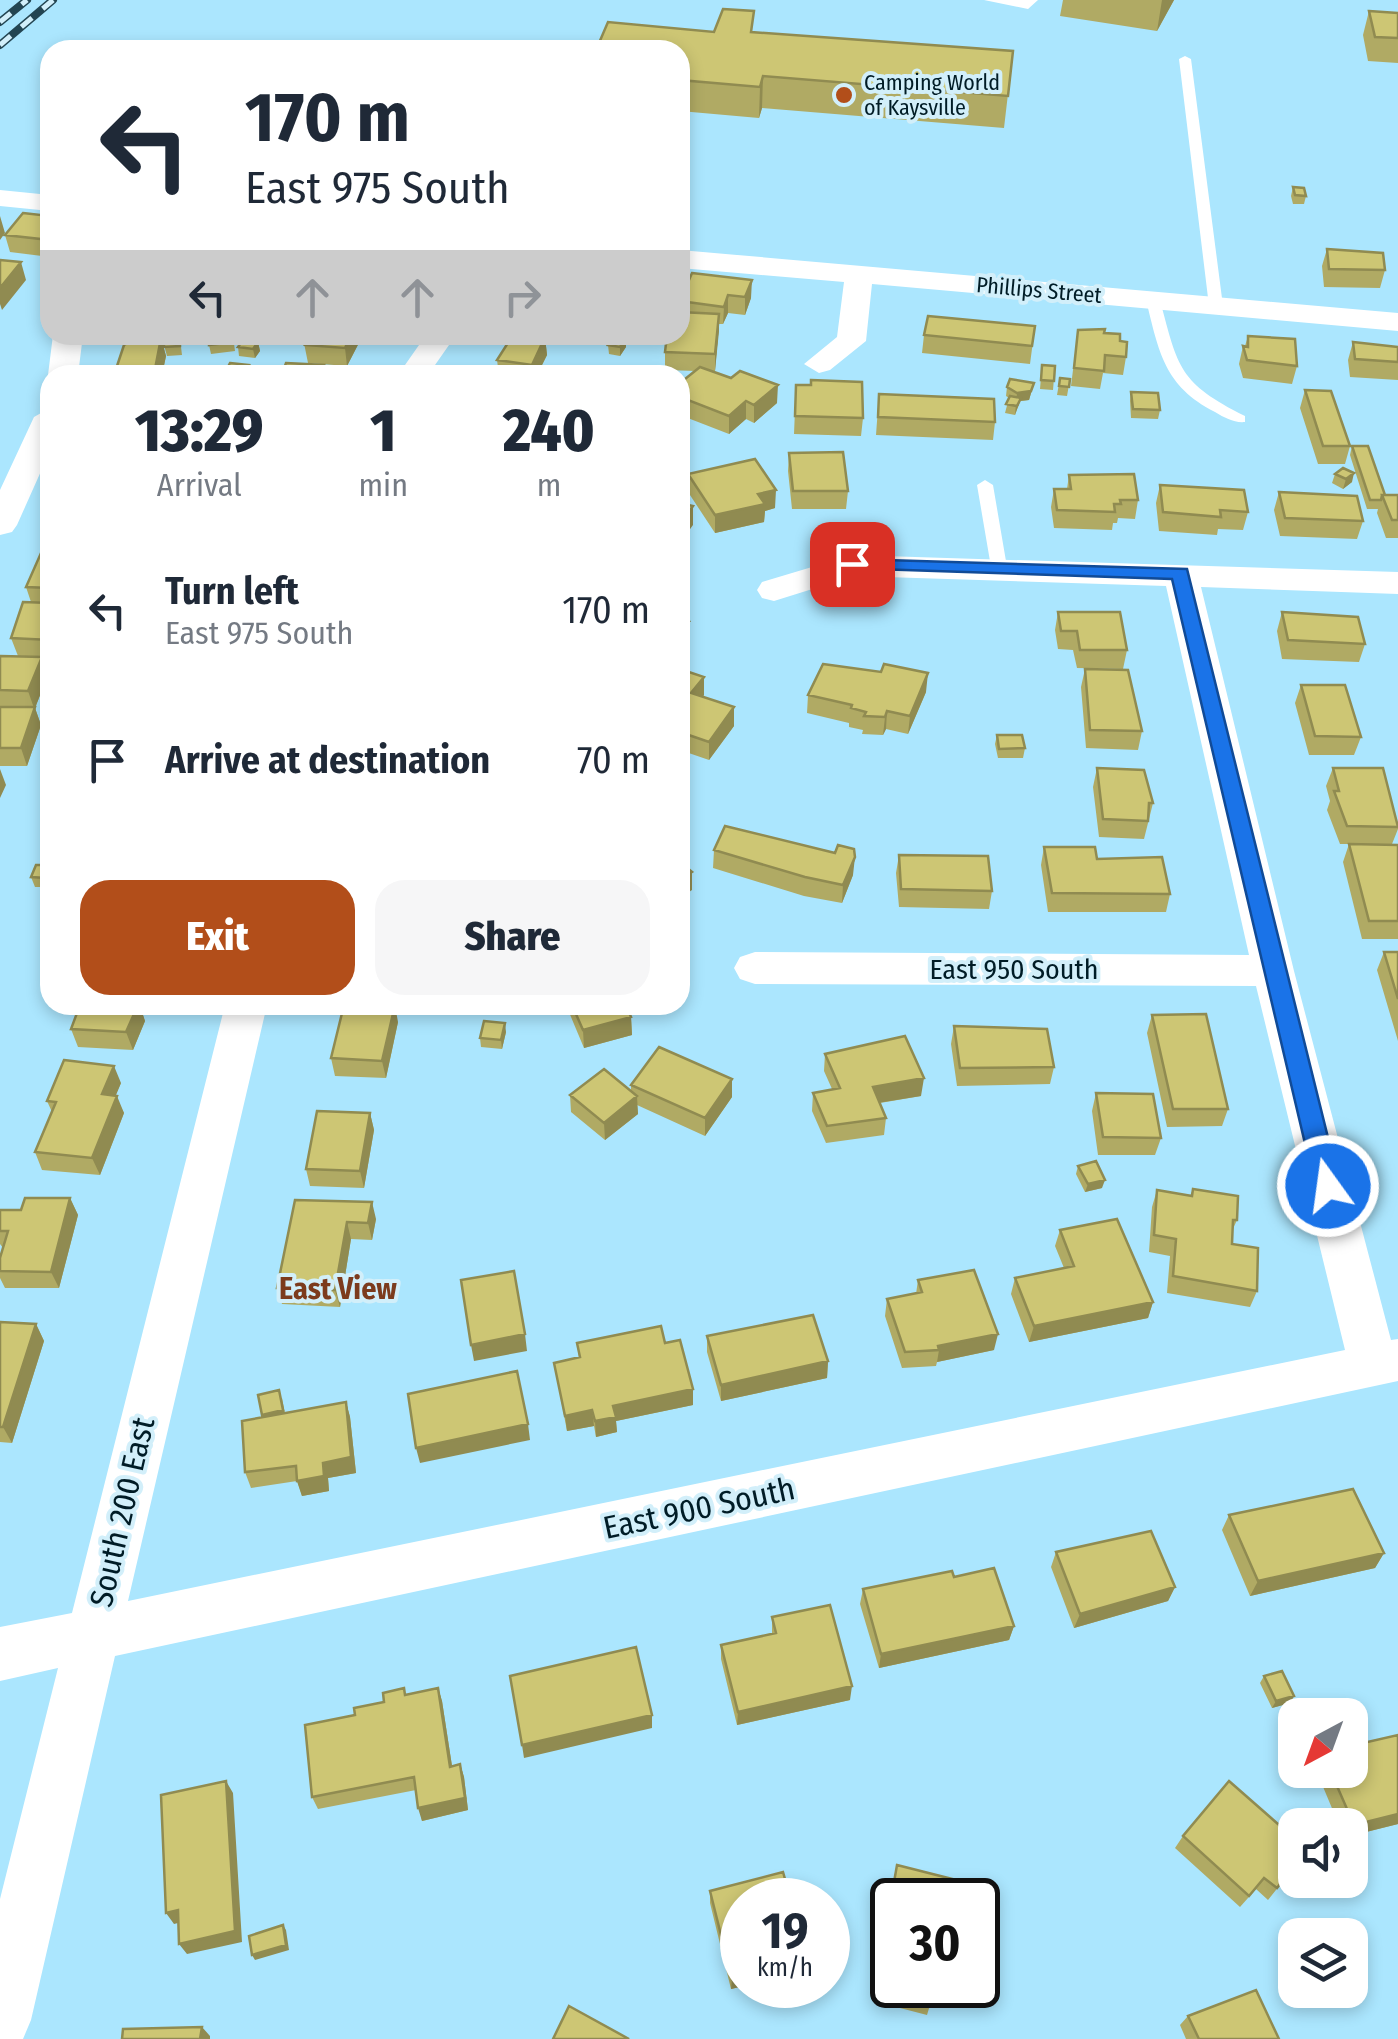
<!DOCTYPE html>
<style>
:root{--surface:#fff;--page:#f6f6f7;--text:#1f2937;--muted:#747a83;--accent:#b24e1a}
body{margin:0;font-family:"Fira Sans Condensed",sans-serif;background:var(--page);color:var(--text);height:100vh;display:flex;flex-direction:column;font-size:38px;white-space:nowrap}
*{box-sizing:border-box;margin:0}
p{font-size:32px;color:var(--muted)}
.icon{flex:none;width:55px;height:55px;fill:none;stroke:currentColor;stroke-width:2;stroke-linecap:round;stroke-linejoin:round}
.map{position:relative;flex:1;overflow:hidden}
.panel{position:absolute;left:40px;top:365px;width:650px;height:650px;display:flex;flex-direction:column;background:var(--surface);border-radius:30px;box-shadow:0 5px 15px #0003}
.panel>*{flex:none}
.hud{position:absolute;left:40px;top:40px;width:650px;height:305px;border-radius:30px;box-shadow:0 5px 15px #0003;background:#fff;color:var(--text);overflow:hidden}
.needle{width:65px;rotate:221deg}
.buttons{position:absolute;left:1278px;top:1698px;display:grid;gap:20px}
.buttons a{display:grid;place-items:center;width:90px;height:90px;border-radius:20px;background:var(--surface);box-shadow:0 5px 15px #0003;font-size:50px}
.speed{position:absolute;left:720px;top:1878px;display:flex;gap:20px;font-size:50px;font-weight:700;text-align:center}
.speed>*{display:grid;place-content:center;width:130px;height:130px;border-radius:50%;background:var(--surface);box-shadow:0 5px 15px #0003;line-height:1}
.speed small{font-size:25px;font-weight:400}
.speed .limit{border:5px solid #111;border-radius:15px;background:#fff;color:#111}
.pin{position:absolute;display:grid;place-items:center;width:85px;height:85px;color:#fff;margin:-42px;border-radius:20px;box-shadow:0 5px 15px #0006}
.me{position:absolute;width:110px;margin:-55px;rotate:346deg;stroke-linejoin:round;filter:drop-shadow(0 0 8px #0008)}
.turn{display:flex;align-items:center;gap:35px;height:210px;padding:0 40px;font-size:45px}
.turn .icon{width:130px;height:130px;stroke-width:2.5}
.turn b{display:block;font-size:70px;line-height:85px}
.lanes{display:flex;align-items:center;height:95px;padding:0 40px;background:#0003;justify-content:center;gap:50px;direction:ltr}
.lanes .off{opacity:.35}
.eta{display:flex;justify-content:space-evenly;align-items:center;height:170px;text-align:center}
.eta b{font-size:60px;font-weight:800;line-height:70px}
.action{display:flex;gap:20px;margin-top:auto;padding:20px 40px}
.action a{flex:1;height:115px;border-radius:30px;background:var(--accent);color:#fff;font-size:40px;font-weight:800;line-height:115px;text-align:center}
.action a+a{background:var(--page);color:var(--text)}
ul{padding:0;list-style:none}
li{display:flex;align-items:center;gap:30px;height:150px;padding:0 40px}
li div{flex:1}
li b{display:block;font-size:38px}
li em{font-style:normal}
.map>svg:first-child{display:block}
</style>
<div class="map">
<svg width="1398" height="2039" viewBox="0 0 1398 2039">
<rect width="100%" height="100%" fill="#abe6fe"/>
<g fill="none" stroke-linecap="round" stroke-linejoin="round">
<path fill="#fff" fill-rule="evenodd" d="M984 0H1038L1028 9Z
M1185 56 1191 59 1223 306 1216 310 1209 306 1179 59Z
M1153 296 1160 300C1178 368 1179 383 1245 416V422C1234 423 1225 418 1215 412 1164 386 1159 352 1146 300Z
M985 480 993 485 1007 567 999 572 991 567 977 485Z"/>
<path fill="#fff" fill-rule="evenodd" d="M0 190 50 195V211L0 206Z
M680 250 1398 313V331L872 284 866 341 830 370 819 373 804 364 837 337 844 282 680 268Z
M53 335H83L78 375H48Z
M426 335H456L428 375H398Z
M50 408V451L17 525 12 532 0 535V490L34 417Z
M852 555 1398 572V594L1201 587 1294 971 1391 1340 1398 1339V1381L115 1656 31 2020 23 2039H0V1899L58 1668 0 1681V1627L72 1613 225 1005H267L128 1601 1345 1350 1256 986 755 984 740 979 734 968 740 957 755 952 1249 955 1166 586 854 576 774 601 762 598 757 590 762 582Z"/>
<g stroke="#234552" stroke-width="8">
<path id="rail" d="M0 22 27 0
M0 45 53 0"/>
</g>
<use href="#rail" stroke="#d2effa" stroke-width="5" stroke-dasharray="14" stroke-linecap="butt"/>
</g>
<path fill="#b0aa64" d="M1063 0H1174L1157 31 1060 16Z
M1369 11 1398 13V63L1368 61 1363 35Z
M714 32 754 33 1013 51 1004 128 762 108 759 118 680 111V50Z
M1293 187 1306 196 1304 204H1293L1291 196Z
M50 216V257L10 252 5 235Z
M1327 249 1385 270 1380 288 1324 287 1322 266Z
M692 273 751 298 745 315 728 313 723 324H719L715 371H711L777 403 754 423 746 419 729 434 680 415V383L696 371 665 370V352L680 335V299Z
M1035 326 1030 364 922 353 924 335Z
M1078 330 1104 333 1120 341 1126 357 1123 375 1103 373 1100 389 1071 386Z
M131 335H168L167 340 180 339 182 355 167 356 164 345H163L166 356 162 375H117L116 369 132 341Z
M305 335H363L347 366 308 363 303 338Z
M233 336 235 351 211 354 209 345Z
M1248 336 1297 366 1292 384 1243 378 1239 364 1243 346H1245Z
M545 337 547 355 537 375H499L497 360Z
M258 342 260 351 255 358 239 356 238 347Z
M1353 342 1398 347V380L1350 377 1348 360Z
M608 345 626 347 620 356 609 354Z
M249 365 250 375H228L227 369Z
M1042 365 1055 366 1053 390 1040 389Z
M283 371 325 372 328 375H284Z
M1060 378 1070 379 1067 396 1057 395Z
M1034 383 1029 400 1020 401 1015 415 1005 413 1009 398 1006 396 1007 387Z
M796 385 863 418 861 436 794 434Z
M1305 390 1350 446 1345 464H1318L1300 408Z
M1131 392 1160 410 1158 419 1131 418 1130 401Z
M879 394 995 422 993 440 876 435Z
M1352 446 1385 495H1398V538H1386L1377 513 1378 509H1367L1350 455Z
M789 453 848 491 846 509H792L788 471Z
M688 474 775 508 765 511 764 522 715 533 688 492Z
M1335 474 1352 482 1343 489 1332 483Z
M1069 475 1138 500 1135 519 1118 518 1117 523H1113L1112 530 1054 528 1051 507 1054 489H1067Z
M1160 485 1248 512 1243 530 1218 529 1217 535 1159 531 1156 503Z
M1279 492 1363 521 1357 539 1280 536 1274 510Z
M50 554V658L42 657 48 675 35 708 41 725 27 766H0V656H18L11 638 31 602 26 587Z
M1058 612 1127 650 1123 669 1077 668 1073 650 1058 649 1055 630Z
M1282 612 1365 644 1359 662 1282 659 1277 631Z
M680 669 704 695 702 697 734 707V726L709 760 680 750Z
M1085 669 1142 731 1138 750 1086 748 1081 687Z
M1301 685 1361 737 1354 755H1309L1295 703Z
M926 692 908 734 886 729 883 735 862 734 863 730 849 727V723L807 713 808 695Z
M997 735 1025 748 1023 758H998L995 744Z
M50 766V784H46L42 775Z
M1097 768 1153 803 1144 839 1099 837 1093 787Z
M1333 768 1398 823V829L1392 844 1398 845V939H1362L1343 862 1349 844H1340L1327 810 1330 801 1326 786Z
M1044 847 1097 859 1170 894 1166 912H1048L1041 865Z
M714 850 853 875 842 903 804 896 713 868Z
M899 855 992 891 989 909 899 907 896 873Z
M50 865V887H35L31 877Z
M1384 952H1398V1041L1377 970Z
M80 1005H145L142 1012 145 1021 133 1050 78 1047 71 1029Z
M566 1005H626L631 1017 632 1035 584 1048Z
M1152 1015 1228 1109 1222 1126 1167 1127 1147 1033Z
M398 1022 386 1078 335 1076 331 1058Z
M954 1026 1054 1067 1050 1084 957 1086 951 1044Z
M506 1032 502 1049 481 1047 480 1038Z
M825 1054 921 1096 880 1103 886 1118 884 1135 826 1143 812 1111 813 1093 832 1089 824 1071Z
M121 1083 115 1096 124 1113 100 1175 42 1170 35 1152 52 1112 47 1101Z
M631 1085 732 1097 705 1136 637 1105 638 1114 605 1140 571 1112 570 1095 631 1092Z
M1096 1093 1161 1138 1155 1155H1098L1092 1111Z
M370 1113 374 1130 364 1188 310 1186 306 1169Z
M1078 1166 1102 1188 1085 1192 1076 1174Z
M1193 1189 1237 1220 1232 1231V1244L1257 1291 1250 1307 1167 1293 1170 1256 1149 1252 1152 1207 1157 1190 1190 1196Z
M70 1198 78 1215 59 1288H5L0 1278V1258L3 1248 0 1244V1210H21Z
M295 1200 376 1219 372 1240 351 1239 340 1307 282 1304 277 1288Z
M1060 1230 1153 1302 1148 1318 1029 1342 1011 1294 1015 1278 1064 1268 1055 1246Z
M918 1280 994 1350 937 1362 936 1366 902 1368 885 1316 887 1299 916 1294Z
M0 1322 36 1324 44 1341 12 1443 0 1442Z
M707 1336 828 1361 827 1378 721 1401 707 1352Z
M577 1343H665L693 1389V1405L616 1421 617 1432 596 1437 594 1426 567 1431 554 1363 579 1358Z
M282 1398 285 1413 346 1402 350 1417 356 1473 328 1478 329 1491 302 1496 297 1481 251 1488 245 1472 262 1418Z
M1229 1515 1384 1553 1375 1568 1250 1596 1222 1530Z
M1056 1552 1175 1587 1168 1601 1074 1628 1051 1567Z
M954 1577 1014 1626 1009 1640 879 1668 860 1604 863 1589Z
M772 1617 850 1700 737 1725 721 1659V1645L772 1634Z
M1264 1676 1294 1696 1290 1703 1272 1708 1260 1683Z
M438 1688 442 1701 452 1766 460 1764 464 1777 468 1810 422 1821 416 1790 318 1809 312 1797 355 1715 384 1702Z
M1316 1770H1350L1398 1824 1350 1836V1825H1339Z
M1183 1836 1295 1866 1268 1900 1256 1889 1240 1907 1175 1848Z
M897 1865 892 1900 930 2005 927 2015 873 2001Z
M710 1891 742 1985H748L731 1989 710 1903Z
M1188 2016 1279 2039H1186L1180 2025Z"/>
<path fill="#908b51" d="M1162 0H1174L1157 31Z
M763 76 762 108 759 118 760 87Z
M0 216 5 233 0 240Z
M21 262 26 280 2 310 0 304V288Z
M752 280 751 298 745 315V297Z
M728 295V313L723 324 724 307Z
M719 314V331L715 371V354Z
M351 335H363L347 366 345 348Z
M545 337 547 355 537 375H533L532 365Z
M161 338 166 356 162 375H157L155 369Z
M626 338V347L620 356V347Z
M258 342 260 351 255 358 253 349Z
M1034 383 1029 400 1020 401 1015 415 1017 393Z
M778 385 777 403 754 423V405Z
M746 401V419L729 434V416Z
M1354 473 1352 482 1343 489 1346 479Z
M776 490 775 508 765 511 764 522 715 533V515L758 494Z
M693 506V525L680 543V525Z
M687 604 689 640 680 643V607Z
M42 657 48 675 35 708 41 725 27 766 21 748 34 708 28 691Z
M928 673 926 692 908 734 910 716Z
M704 677V695L691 712V693Z
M734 707V726L709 760V742Z
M887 711 886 729 883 735 885 717Z
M0 769 6 785 0 798Z
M855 857 853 875 842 903 843 885Z
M692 872V890L680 898V880Z
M133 1005H145L142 1012 145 1021 133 1050 126 1032Z
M395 1005 398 1022 386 1078 382 1061Z
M631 1017 632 1035 584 1048 583 1030Z
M505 1023 506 1032 502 1049 501 1040Z
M114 1066 121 1083 109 1112 102 1094Z
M924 1078 921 1096 871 1104 873 1087Z
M732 1079V1097L705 1136V1118Z
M117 1096 124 1113 100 1175 92 1158Z
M637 1096 638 1114 605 1140 604 1123Z
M370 1113 374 1130 364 1188 360 1171Z
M1105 1180 1102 1188 1085 1192 1088 1184Z
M70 1198 78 1215 59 1288 51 1272Z
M372 1202 376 1219 372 1240 368 1223Z
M347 1222 351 1239 340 1307 335 1290Z
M1153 1302 1148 1318 1029 1342 1034 1326Z
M36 1324 44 1341 12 1443 3 1427Z
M525 1334 527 1351 474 1361 471 1345Z
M998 1334 994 1350 937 1362 939 1350 938 1346Z
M828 1361 827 1378 721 1401V1385Z
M693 1389V1405L616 1421 617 1432 596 1437 595 1421 613 1406Z
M279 1390 286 1418 264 1423 262 1415Z
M346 1402 350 1417 356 1473 328 1478 329 1491 302 1496 297 1481Z
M592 1410 594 1426 567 1431 565 1416Z
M528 1424 530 1440 420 1463 416 1448Z
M1384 1553 1375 1568 1250 1596 1258 1581Z
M1175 1587 1168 1601 1074 1628 1080 1614Z
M1014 1626 1009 1640 879 1668 881 1654Z
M852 1686 850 1700 737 1725 738 1712Z
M438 1688 442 1701 454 1779 450 1767Z
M1294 1696 1290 1703 1272 1708 1276 1701Z
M652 1715V1728L524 1758 522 1745Z
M460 1764 464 1777 468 1810 422 1821 418 1808Z
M226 1781 233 1793 242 1942 187 1954 179 1944Z
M1398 1814V1824L1350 1836V1830L1354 1825Z
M178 1910 186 1921 174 1924 166 1913Z
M283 1925 286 1930 289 1950 255 1960 252 1955Z
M742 1976V1985H748L731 1989 732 1979Z
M756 1985H794L755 1995Z
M202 2027 210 2036V2039H200Z"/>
<path fill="#cdc674" stroke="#908b51" stroke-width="2.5" d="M723 9 754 11 751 32 1013 51 1008 96 763 76 760 87 680 80V50H596L608 22 714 32Z
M1369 11 1398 13V38L1375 37Z
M1293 187 1304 188 1306 196 1295 195Z
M23 213 50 216V240L5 235Z
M1327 249 1383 253 1385 270 1329 269Z
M0 260 21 262 0 288Z
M692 273 752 280 745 297 728 295 724 307 680 301Z
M680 312 719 314 715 354 665 352 667 335H680Z
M928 316 1035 326 1032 346 924 335Z
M1105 329 1104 333 1120 334V341L1127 342 1126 357 1105 355 1104 371 1074 368 1078 330Z
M305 335H351L345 348 305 345 308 338H303Z
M513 335 545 337 532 365 497 360Z
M233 336V342L209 345V338Z
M614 336 626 338 620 347 608 345Z
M1248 336 1295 339 1297 366 1247 360 1243 346 1248 347Z
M138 338H161L155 369H116L124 345Z
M180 339V346L164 347V340Z
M243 340 258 342 253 349 238 347Z
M1353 342 1398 347V362L1355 359Z
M230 363 249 365 246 371 227 369Z
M286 363 324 365 321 372H327V375H296L297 372 283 371Z
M1042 365 1055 366 1054 381 1041 380Z
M700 367 731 378 740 371 778 385 754 405 746 401 729 416 680 397V383Z
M1060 378 1070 379 1069 387 1059 386Z
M1010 379 1034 383 1031 391 1017 393 1007 387Z
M811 380 862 382 863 418 795 416 796 385H811Z
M1305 390 1331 391 1350 446H1323Z
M1131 392 1158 393 1160 410 1133 409Z
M879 394 994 399 995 422 878 417Z
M1010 396 1021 398 1017 406 1006 404Z
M1352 446H1368L1385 495H1382L1381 500H1370Z
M843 452 848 491H793L789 453Z
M755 459 776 490 758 494 765 504 715 515 688 474Z
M1343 468 1354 473 1346 479 1335 474Z
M1134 474 1138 500H1120L1121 504H1114L1115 512 1057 510 1054 489H1071L1069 475Z
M1160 485 1244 490 1248 512 1220 510 1221 517 1163 512Z
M1279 492 1357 496 1363 521 1285 518Z
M1382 495H1398V520H1392Z
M680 503 693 506 680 525Z
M41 553 50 554V588L26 587Z
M680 597 687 604 680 607Z
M23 602 50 603V640L11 638Z
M680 612 689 621 680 625Z
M1058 612H1120L1127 650H1080L1077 631H1061Z
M1282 612 1358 617 1365 644 1288 640Z
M0 656 42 657 28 691 0 690Z
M823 664 881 672 884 664 928 673 910 716 887 711 885 717 864 716 866 712 851 708 852 705 808 695Z
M680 669 704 677 691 693 734 707 709 742 680 732Z
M1085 669 1128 670 1142 731 1090 730Z
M1301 685H1345L1361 737 1315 736Z
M0 707H35L21 748H0Z
M997 735H1022L1025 748 999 749Z
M45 766H50V775H42Z
M1097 768 1144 770 1153 803H1149L1148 821 1103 819Z
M1333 768H1383L1398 827 1347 826 1334 791H1339Z
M725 826 835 853 838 845 854 849 855 857 843 885 805 877 714 850Z
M1349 844 1398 845V921H1369Z
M1044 847H1095L1097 859 1162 857 1170 894 1052 893Z
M899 855 988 856 992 891 901 889Z
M680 862 692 872 680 880Z
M36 865H50L46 878 31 877Z
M1384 952H1398V999Z
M80 1005H138L126 1032 71 1029Z
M344 1005H395L382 1061 331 1058Z
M572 1005H626L631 1017 583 1030Z
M1206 1014 1228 1109H1173L1152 1015Z
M484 1021 505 1023 501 1040 480 1038Z
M954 1026 1047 1029 1054 1067 960 1068Z
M905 1036 924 1078 873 1087 886 1118 827 1126 813 1093 840 1088 825 1054Z
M659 1047 732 1079 705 1118 631 1085Z
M64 1060 114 1066 102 1094 117 1096 92 1158 35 1152 56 1102 47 1101Z
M604 1069 637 1096 604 1123 570 1095Z
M1096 1093 1153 1094 1161 1138 1103 1137Z
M317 1111 370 1113 360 1171 306 1169Z
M1096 1161 1105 1180 1088 1184 1078 1166Z
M1193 1189 1238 1196 1237 1220H1233L1232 1244 1258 1248 1257 1291 1173 1276 1176 1239 1154 1235 1157 1190 1192 1196Z
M25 1198H70L51 1272 0 1271V1258L8 1231H0V1210H21Z
M295 1200 372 1202 368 1223 347 1222 335 1290 277 1288Z
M1117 1219 1153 1302 1034 1326 1015 1278 1074 1266 1060 1230Z
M974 1270 998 1334 938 1346 939 1350 905 1352 887 1299 922 1292 918 1280Z
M514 1271 525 1334 471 1345 461 1280Z
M813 1315 828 1361 721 1385 707 1336Z
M0 1322 36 1324 3 1427H0Z
M661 1326 665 1343 680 1340 693 1389 613 1406 616 1417 595 1421 592 1410 565 1416 554 1363 580 1357 577 1343Z
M517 1371 528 1424 416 1448 408 1394Z
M279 1390 283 1410 262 1415 258 1395Z
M346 1402 351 1457 323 1463 324 1476 297 1481 296 1466 245 1472 242 1421Z
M1353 1489 1384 1553 1258 1581 1229 1515Z
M1151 1531 1175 1587 1080 1614 1056 1552Z
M994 1568 1014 1626 881 1654 863 1589 952 1571 954 1577Z
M830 1605 852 1686 738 1712 721 1645 776 1633 772 1617Z
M636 1647 652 1715 522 1745 510 1676Z
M1282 1671 1294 1696 1276 1701 1264 1676Z
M404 1688 405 1695 438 1688 450 1767 460 1764 465 1798 418 1808 414 1777 312 1797 305 1725 355 1715 354 1708 384 1702 383 1693Z
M1398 1735V1814L1354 1825 1330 1770H1350V1746Z
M226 1781 235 1931 179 1944 178 1910 166 1913 161 1795Z
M1229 1781 1295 1839V1865L1277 1888 1264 1878 1249 1896 1183 1836Z
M897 1865 972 1884 970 1900H892V1985H934L930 2005 875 1991Z
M783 1872 791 1900H742V1976L732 1979 710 1891Z
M283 1925 286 1945 252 1955 249 1936Z
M1256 1990 1279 2039H1199L1188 2016Z
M569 2006 629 2039H553Z
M202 2027 200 2039H122L123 2029Z"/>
<path fill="#1a73e8" stroke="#114b97" stroke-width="2.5" d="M852 559 1187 569 1340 1186 1336 1193 1328 1196 1315 1186 1172 579 845 568 843 564Z"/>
<circle fill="#b24e1a" stroke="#d2effa" stroke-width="4" cx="844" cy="95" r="10"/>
<g text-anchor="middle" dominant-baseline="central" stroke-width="8" stroke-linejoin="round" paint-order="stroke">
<g font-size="22" fill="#001c26" stroke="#d2effa" text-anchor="start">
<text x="864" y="82">Camping World<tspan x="864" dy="25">of Kaysville</tspan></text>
</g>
<g font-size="22" fill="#001c26" stroke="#d2effa">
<text transform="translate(1039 290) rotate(5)">Phillips Street</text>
</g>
<g font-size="28" fill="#001c26" stroke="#d2effa">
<text x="1014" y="969">East 950 South</text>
</g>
<g font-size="30" font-weight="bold" fill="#7c3b1d" stroke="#d2effa">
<text x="338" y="1289">East View</text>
</g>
<g font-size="32" fill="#001c26" stroke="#d2effa">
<text transform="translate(699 1508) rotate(-12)">East 900 South</text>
<text transform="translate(122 1512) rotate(-77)">South 200 East</text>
</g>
</g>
</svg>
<div class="buttons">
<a><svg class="needle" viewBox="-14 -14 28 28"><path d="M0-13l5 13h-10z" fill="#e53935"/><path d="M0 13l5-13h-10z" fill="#747a83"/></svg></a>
<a><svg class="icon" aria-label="sound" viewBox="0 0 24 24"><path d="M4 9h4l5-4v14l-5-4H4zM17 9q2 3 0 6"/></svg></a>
<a><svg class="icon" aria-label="layers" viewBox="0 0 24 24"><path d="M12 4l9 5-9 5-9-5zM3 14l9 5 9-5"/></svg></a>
</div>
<div class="speed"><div>19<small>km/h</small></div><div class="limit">30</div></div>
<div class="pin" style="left:852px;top:564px;background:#d93025"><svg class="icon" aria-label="arrive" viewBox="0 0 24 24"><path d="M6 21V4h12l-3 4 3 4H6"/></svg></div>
<svg class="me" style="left:1328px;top:1186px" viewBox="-20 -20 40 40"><circle r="17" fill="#1a73e8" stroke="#fff" stroke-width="3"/><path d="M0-11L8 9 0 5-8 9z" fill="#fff"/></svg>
<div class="hud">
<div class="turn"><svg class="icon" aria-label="left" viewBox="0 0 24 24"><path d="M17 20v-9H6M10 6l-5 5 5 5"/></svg><div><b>170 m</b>East 975 South</div></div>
<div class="lanes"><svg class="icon" aria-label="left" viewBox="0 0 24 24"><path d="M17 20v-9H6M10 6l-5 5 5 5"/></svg><svg class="icon off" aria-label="ahead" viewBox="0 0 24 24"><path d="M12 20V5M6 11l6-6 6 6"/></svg><svg class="icon off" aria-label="ahead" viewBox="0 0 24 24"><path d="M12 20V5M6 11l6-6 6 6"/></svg><svg class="icon off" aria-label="right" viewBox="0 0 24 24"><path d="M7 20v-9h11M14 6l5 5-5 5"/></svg></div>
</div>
<section class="panel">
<div class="eta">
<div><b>13:29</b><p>Arrival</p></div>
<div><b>1</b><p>min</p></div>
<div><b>240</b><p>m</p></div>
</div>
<ul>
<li><svg class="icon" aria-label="left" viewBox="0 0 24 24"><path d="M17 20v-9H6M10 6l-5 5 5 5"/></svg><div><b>Turn left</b><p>East 975 South</p></div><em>170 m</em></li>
<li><svg class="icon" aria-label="arrive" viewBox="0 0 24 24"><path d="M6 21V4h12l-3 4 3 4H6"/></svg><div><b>Arrive at destination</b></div><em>70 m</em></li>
</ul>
<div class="action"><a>Exit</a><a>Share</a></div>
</section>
</div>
